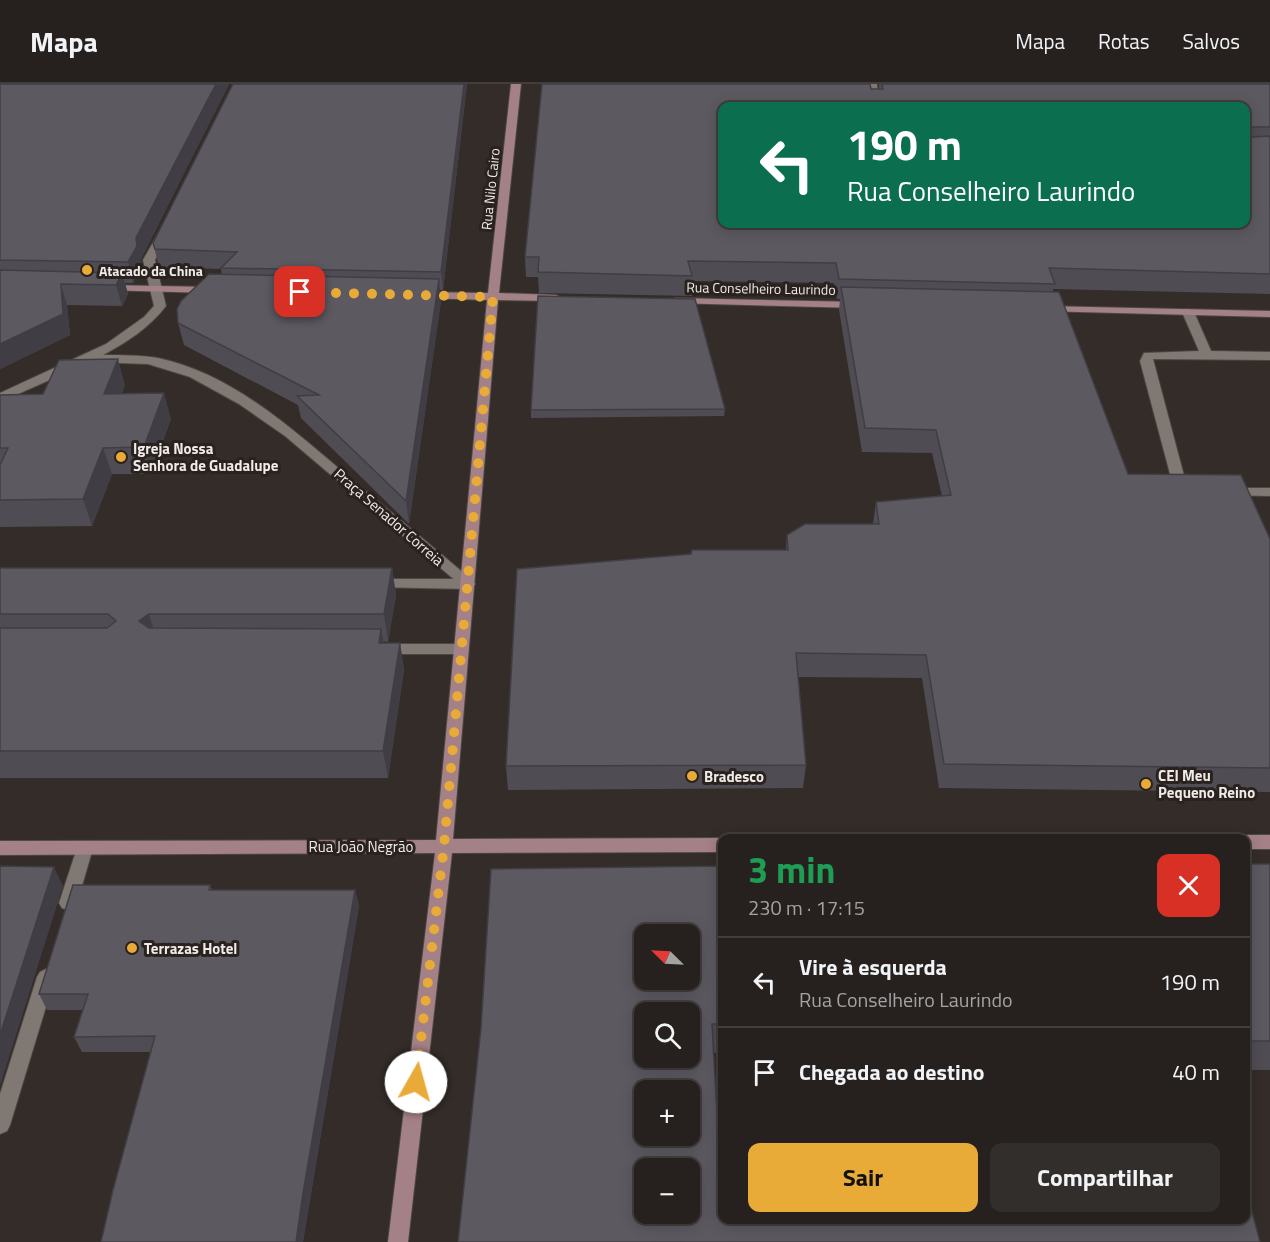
<!DOCTYPE html>
<html lang="pt">
<meta charset="utf-8">
<style>
:root{--surface:#26211e;--page:#322e2b;--text:#f1f3f6;--muted:#a4a3a4;--line:#423e3c;--accent:#e9ab38}
body{margin:0;font-family:"Titillium Web",sans-serif;background:var(--page);color:var(--text);height:100vh;display:flex;flex-direction:column;font-size:22px;white-space:nowrap}
*{box-sizing:border-box;margin:0}
p{font-size:20px;color:var(--muted)}
.icon{flex:none;width:33px;height:33px;fill:none;stroke:currentColor;stroke-width:2;stroke-linecap:round;stroke-linejoin:round}
.map{position:relative;flex:1;overflow:hidden}
.sheet{position:absolute;left:718px;top:750px;width:532px;height:390px;display:flex;flex-direction:column;background:var(--surface);border-radius:12px;box-shadow:0 3px 15px #0003,0 0 0 2px var(--line)}
.sheet>*{flex:none}
.top-card{position:absolute;left:718px;top:18px;width:532px;height:126px;border-radius:12px;box-shadow:0 3px 15px #0003,0 0 0 2px var(--line);background:#0b6e4f;color:#fff;overflow:hidden}
.needle{width:39px;rotate:294deg}
.controls{position:absolute;left:634px;top:840px;display:grid;gap:12px}
.controls a{display:grid;place-items:center;width:66px;height:66px;border-radius:12px;background:var(--surface);box-shadow:0 3px 15px #0003,0 0 0 2px var(--line);font-size:30px}
.pin{position:absolute;display:grid;place-items:center;width:51px;height:51px;color:#fff;margin:-26px;border-radius:12px;box-shadow:0 3px 9px #0006}
.me{position:absolute;width:66px;margin:-33px;rotate:7deg;stroke-linejoin:round;filter:drop-shadow(0 0 4px #0008)}
.turn{display:flex;align-items:center;gap:21px;height:126px;padding:0 30px;font-size:27px}
.turn .icon{width:78px;height:78px;stroke-width:2.5}
.turn b{display:block;font-size:42px;line-height:51px}
.round{display:grid;place-items:center;flex:none;width:63px;height:63px;border-radius:12px;background:var(--page)}
.head{display:flex;align-items:center;justify-content:space-between;height:102px;padding:0 30px}
h1{font-size:36px;font-weight:700;line-height:45px;color:#1e9e55}
.cta{display:flex;gap:12px;margin-top:auto;padding:12px 30px}
.cta a{flex:1;height:69px;border-radius:12px;background:var(--accent);color:#111;font-size:24px;font-weight:700;line-height:69px;text-align:center}
.cta a+a{background:var(--page);color:var(--text)}
ul{padding:0;list-style:none}
li{display:flex;align-items:center;gap:18px;height:90px;padding:0 30px;border-top:2px solid var(--line)}
li div{flex:1}
li b{display:block;font-size:22px}
li em{font-style:normal}
header{display:flex;align-items:center;gap:36px;box-sizing:border-box;height:84px;padding:0 30px;background:var(--surface);border-bottom:2px solid var(--line)}
header strong{font-size:28px}
nav{display:flex;gap:33px;margin-inline-start:auto;font-size:21px}
.map>svg:first-child{display:block}
</style>
<header>
<strong>Mapa</strong>
<nav><a>Mapa</a><a>Rotas</a><a>Salvos</a></nav>
</header>
<div class="map">
<svg width="1270" height="1158" viewBox="0 0 1270 1158">
<rect width="100%" height="100%" fill="#332c28"/>
<g fill="none" stroke-linecap="round" stroke-linejoin="round">
<g stroke="#4d4844" stroke-width="2">
<path id="lane" d="M867 0H877L879 22H870Z
M1188 225 1194 228 1211 267 1270 268V276L1153 275 1187 403 1193 408 1186 412 1174 405 1140 277 1144 269 1199 267 1182 228Z
M1228 404H1270V412L1223 411 1221 408Z
M375 495H468L475 500 468 505 370 503 368 500Z
M381 560H462L469 565 462 570H381L374 565Z
M85 757 91 759 93 764 77 819 74 824 68 826 62 824 59 819 77 764 79 759Z
M46 885 52 888 55 893 10 1041 7 1047 0 1050V1010L37 893 40 888Z"/>
</g>
<g stroke="#4d4844" stroke-width="2">
<path id="street" d="M164 145 169 148 155 176 166 222C149 244 127 258 103 271 122 271 140 271 158 274 235 290 299 351 357 400 396 432 434 464 473 497L475 500 473 503H463L285 352 239 320 190 293 148 280 90 278 0 318V309L106 260 144 233 154 222 143 176 159 148Z"/>
</g>
<g stroke="#4d4844" stroke-width="2">
<path id="secondary" d="M511 0H521L499 209 556 211 562 214 556 217 498 216 453 755 723 754V768L452 769 408 1158H388L435 769 0 771V757L436 756 487 216 421 214 415 211 421 208 488 209Z
M106 201 211 203 217 206 211 209 102 206V202Z
M676 214 859 218 865 221 859 224 672 219V215Z
M1045 222 1270 227V233L1041 227 1039 225Z
M1246 751H1270V765H1246V754H1239Z"/>
</g>
<use href="#lane" fill="#807873" fill-rule="evenodd"/>
<use href="#street" fill="#807873" fill-rule="evenodd"/>
<use href="#secondary" fill="#a48186" fill-rule="evenodd"/>
</g>
<path fill="#4f4d53" d="M0 0H229L141 175 142 183 133 199H125L128 210 122 222 67 221 70 251 0 285Z
M233 0H467L443 206H440L441 217 409 440 301 334 298 321 184 261 178 239 222 191 221 185 159 183 153 159Z
M879 0H1270V210L1053 205V208L1128 390 1270 455V708L939 704 922 594 798 593 806 681 803 704 508 706 506 682 786 466 787 451 873 440 876 418 942 412 932 369 862 368 839 226 840 215H837L834 199 692 197V212L539 209 538 193H526L525 173 871 5H879Z
M125 301 122 309 171 335 151 390H112L92 442 0 443V311L43 310Z
M725 325 724 332 531 334V326Z
M0 484H392L396 511 388 558 383 557 384 559H400L404 586 388 694H0Z
M1246 780H1270V986H1246Z
M723 782V969H714L723 1136H935L1174 1140 1173 1136H1246L1260 1158H458Z
M210 801 212 806H355L359 822 303 1158H101L151 968H82L74 953 83 926H47L39 910Z"/>
<path fill="#403e44" d="M216 0H229L141 175 142 183 133 199 128 178 136 154Z
M464 0H467L443 206 441 188Z
M122 189 128 210 122 222 116 201Z
M439 195 441 217 409 440 406 417Z
M61 200 67 221 70 251 0 285V260Z
M118 275 125 301 112 336 104 310Z
M164 309 171 335 151 390 144 363Z
M103 364 112 390 92 442 83 415Z
M392 484 396 511 388 558 384 530Z
M149 530 157 557 139 537Z
M381 545 386 572 379 559Z
M400 559 404 586 388 694 383 667Z
M54 783 63 802 0 1002V951Z
M355 806 359 822 303 1158H296L303 1109Z"/>
<path fill="#5c5961" stroke="#403e44" stroke-width="1.5" fill-rule="evenodd" d="M0 0H216L136 154 137 162 128 178 0 176Z
M233 0H464L441 188 221 184 237 168 155 165 153 159Z
M542 0H870L871 5H883L882 0H1270V43H1250L1252 53 1270 52V190L1049 184 1055 200 839 195 836 179 688 177 692 192 538 188 539 173H525ZM723 22H1246V140H723Z
M0 186 122 189 116 201 61 200 63 230 0 260Z
M209 190 439 195 406 417 297 312 319 311 178 239 177 225 181 217Z
M841 203 1059 208 1128 390 1241 391 1270 455V684L944 680 926 571 796 569 806 681 506 682 517 485 691 470 692 466H788L787 451 805 440H879L876 418 951 411 936 346 865 344Z
M538 212 695 215 725 325 531 326Z
M118 275 104 310 164 309 144 363 103 364 83 415 0 416V381L8 364H0V311L43 310 59 276Z
M0 484H392L384 530H149L139 537 149 544 381 545 379 559H400L383 667H0V544H107L116 537 108 530H0Z
M1246 780H1270V957H1246Z
M0 782 54 783 0 951Z
M723 782V940H712L723 1136H935L1197 1141 1195 1136H1246V1105L1260 1158H458L481 944 491 785ZM645 850H690V896H645ZM645 928H690V974H645ZM645 1006H690V1052H645ZM645 1084H690V1130H645Z
M73 801H210L209 806H355L303 1109 296 1158H101L113 1106 155 952 74 953 88 910H39Z"/>
<g fill="none" stroke-linecap="round" stroke-linejoin="round">
<path stroke="#e9ab38" stroke-width="10" stroke-dasharray="0 18" d="M300 208 493 213 444 762 416 998"/>
</g>
<g fill="#e9ab38" stroke="#29221e" stroke-width="2">
<circle cx="87" cy="186" r="6"/>
<circle cx="121" cy="373" r="6"/>
<circle cx="692" cy="692" r="6"/>
<circle cx="1146" cy="700" r="6"/>
<circle cx="132" cy="864" r="6"/>
</g>
<g text-anchor="middle" dominant-baseline="central" stroke-width="6" stroke-linejoin="round" paint-order="stroke">
<g font-size="14" fill="#f0ebe9" stroke="#29221e">
<text transform="translate(490 105) rotate(-84)">Rua Nilo Cairo</text>
<text transform="translate(761 204) rotate(1)">Rua Conselheiro Laurindo</text>
</g>
<g font-size="14" font-weight="bold" fill="#f0ebe9" stroke="#29221e" text-anchor="start">
<text x="99" y="186">Atacado da China</text>
</g>
<g font-size="15" font-weight="bold" fill="#f0ebe9" stroke="#29221e" text-anchor="start">
<text x="133" y="364">Igreja Nossa<tspan x="133" dy="17">Senhora de Guadalupe</tspan></text>
<text x="1158" y="691">CEI Meu<tspan x="1158" dy="17">Pequeno Reino</tspan></text>
<text x="704" y="692">Bradesco</text>
<text x="144" y="864">Terrazas Hotel</text>
</g>
<g font-size="15" fill="#f0ebe9" stroke="#29221e">
<text transform="translate(389 433) rotate(41)">Praça Senador Correia</text>
<text x="361" y="762">Rua João Negrão</text>
</g>
</g>
</svg>
<div class="controls">
<a><svg class="needle" viewBox="-14 -14 28 28"><path d="M0-13l5 13h-10z" fill="#e53935"/><path d="M0 13l5-13h-10z" fill="#a4a3a4"/></svg></a>
<a><svg class="icon" aria-label="search" viewBox="0 0 24 24"><circle cx="10" cy="10" r="6"/><path d="M15 15l6 6"/></svg></a>
<a>+</a>
<a>−</a>
</div>
<div class="pin" style="left:300px;top:208px;background:#d93025"><svg class="icon" aria-label="arrive" viewBox="0 0 24 24"><path d="M6 21V4h12l-3 4 3 4H6"/></svg></div>
<svg class="me" style="left:416px;top:998px" viewBox="-20 -20 40 40"><circle r="19" fill="#fff"/><path d="M0-13L10 11 0 6-10 11z" fill="#e9ab38"/></svg>
<div class="top-card">
<div class="turn"><svg class="icon" aria-label="left" viewBox="0 0 24 24"><path d="M17 20v-9H6M10 6l-5 5 5 5"/></svg><div><b>190 m</b>Rua Conselheiro Laurindo</div></div>
</div>
<section class="sheet">
<div class="head"><div><h1>3 min</h1><p>230 m · 17:15</p></div><a class="round" style="background:#d93025;color:#fff"><svg class="icon" aria-label="close" viewBox="0 0 24 24"><path d="M6 6l12 12M18 6L6 18"/></svg></a></div>
<ul>
<li><svg class="icon" aria-label="left" viewBox="0 0 24 24"><path d="M17 20v-9H6M10 6l-5 5 5 5"/></svg><div><b>Vire à esquerda</b><p>Rua Conselheiro Laurindo</p></div><em>190 m</em></li>
<li><svg class="icon" aria-label="arrive" viewBox="0 0 24 24"><path d="M6 21V4h12l-3 4 3 4H6"/></svg><div><b>Chegada ao destino</b></div><em>40 m</em></li>
</ul>
<div class="cta"><a>Sair</a><a>Compartilhar</a></div>
</section>
</div>
